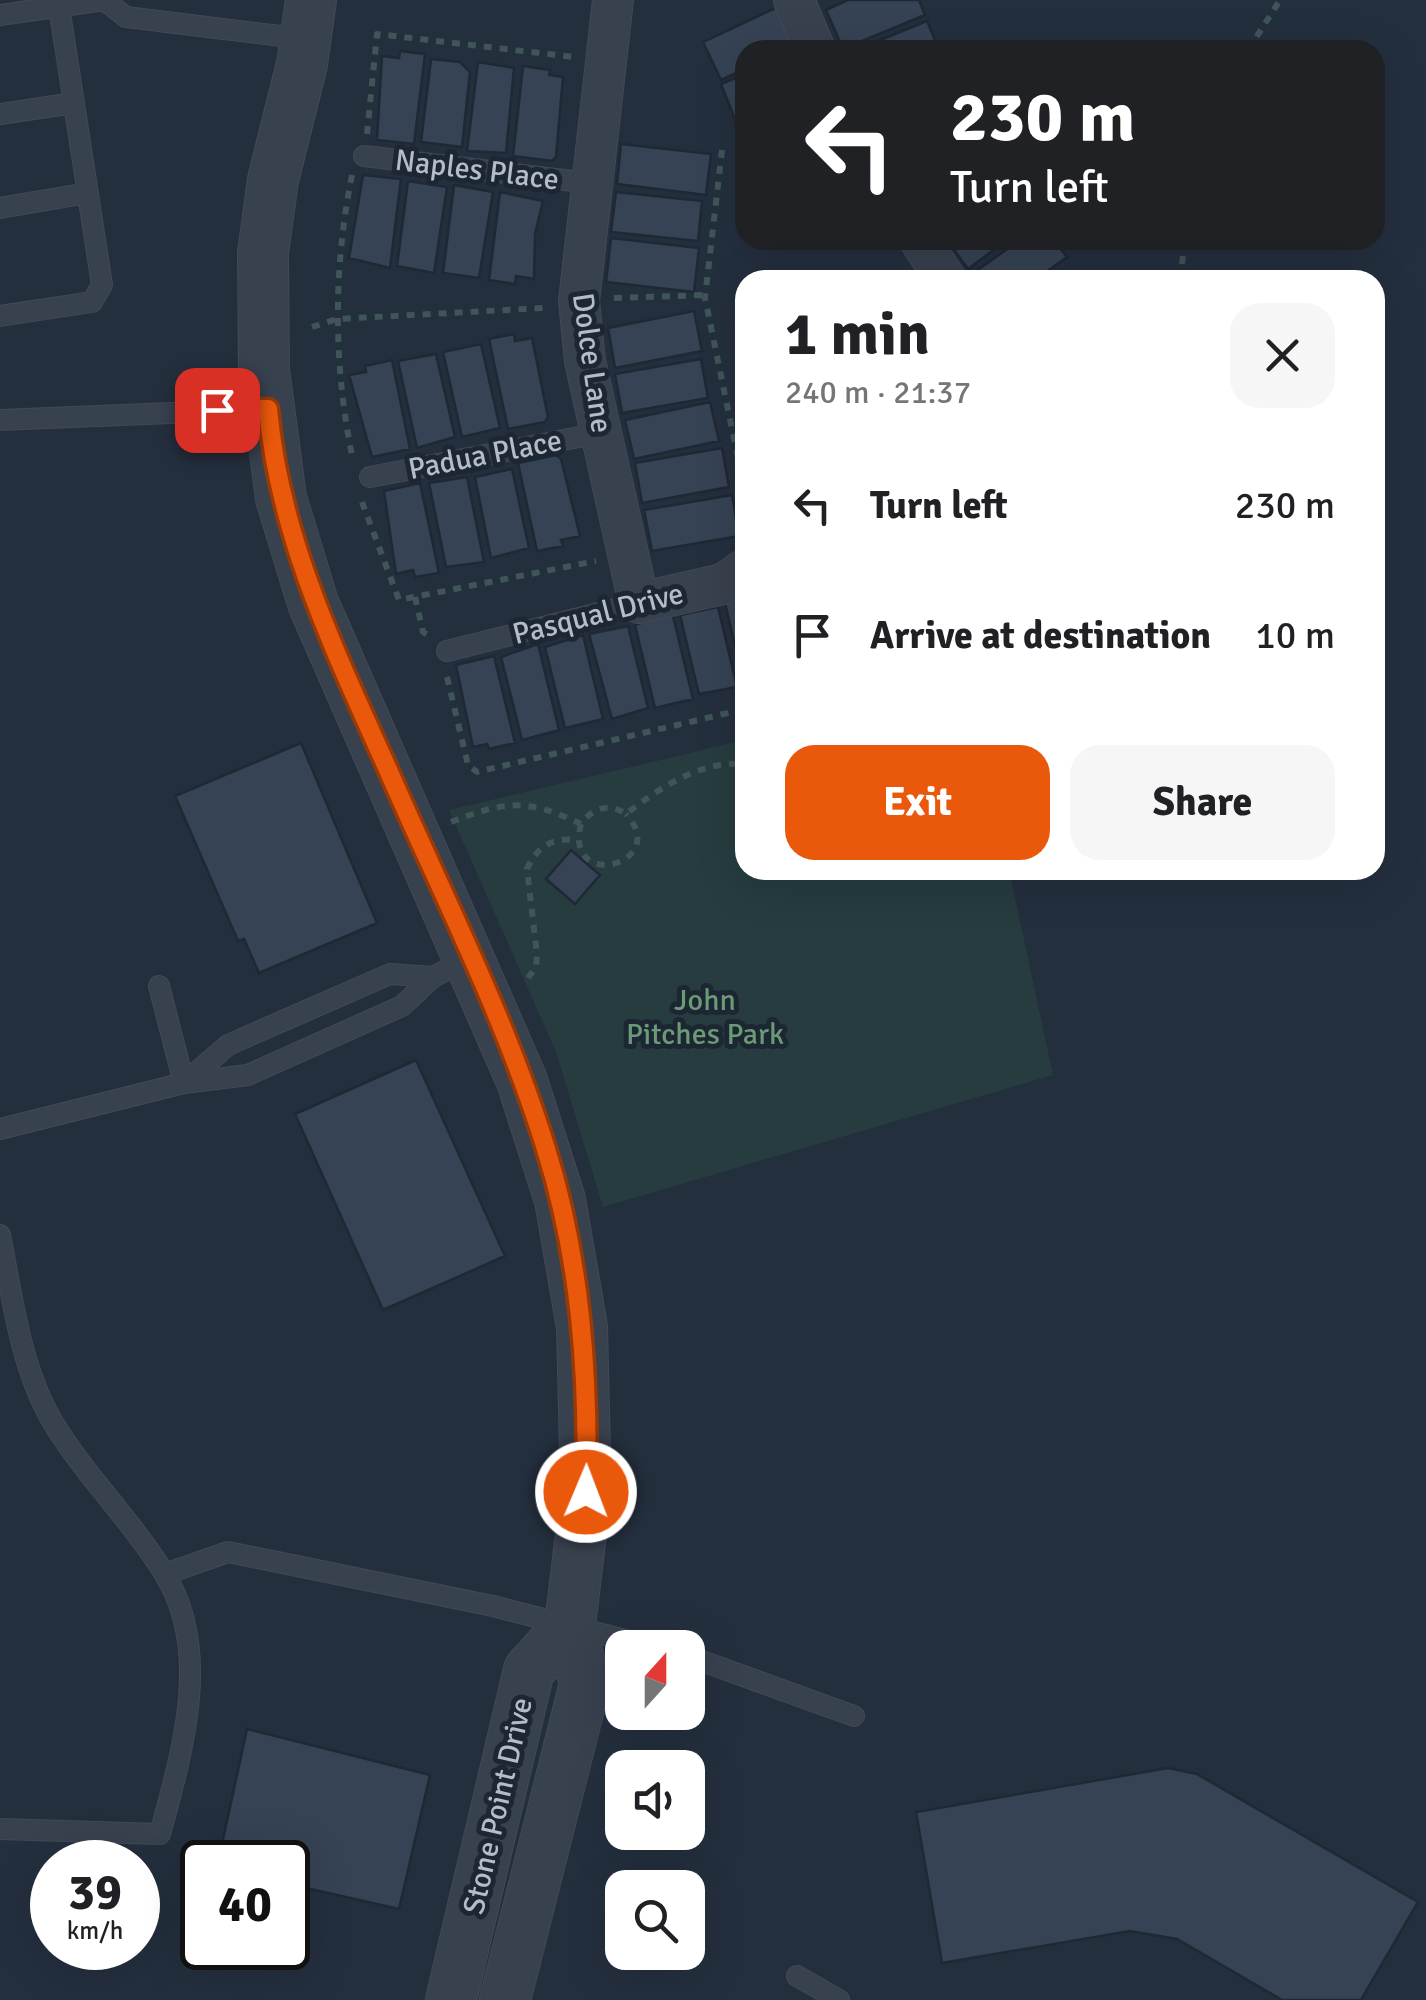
<!DOCTYPE html>
<meta charset="utf-8">
<style>
:root{--surface:#fff;--page:#f6f6f6;--text:#202124;--muted:#757577;--accent:#ea580c}
body{margin:0;font-family:Signika,sans-serif;background:var(--page);color:var(--text);height:100vh;display:flex;flex-direction:column;font-size:38px;white-space:nowrap}
*{box-sizing:border-box;margin:0}
p{font-size:32px;color:var(--muted)}
.icon{flex:none;width:55px;height:55px;fill:none;stroke:currentColor;stroke-width:2;stroke-linecap:round;stroke-linejoin:round}
.map{position:relative;flex:1;overflow:hidden}
.panel{position:absolute;left:735px;top:270px;width:650px;height:610px;display:flex;flex-direction:column;background:var(--surface);border-radius:30px;box-shadow:0 10px 40px #0002}
.panel>*{flex:none}
.hud{position:absolute;left:735px;top:40px;width:650px;height:210px;border-radius:30px;box-shadow:0 10px 40px #0002;background:#202124;color:#fff;overflow:hidden}
.needle{width:65px;rotate:21deg}
.controls{position:absolute;left:605px;top:1630px;display:grid;gap:20px}
.controls a{display:grid;place-items:center;width:100px;height:100px;border-radius:20px;background:var(--surface);box-shadow:0 10px 40px #0002;font-size:50px}
.speed{position:absolute;left:30px;top:1840px;display:flex;gap:20px;font-size:50px;font-weight:700;text-align:center}
.speed>*{display:grid;place-content:center;width:130px;height:130px;border-radius:50%;background:var(--surface);box-shadow:0 10px 40px #0002;line-height:1}
.speed small{font-size:25px;font-weight:400}
.speed .limit{border:5px solid #111;border-radius:15px;background:#fff;color:#111}
.pin{position:absolute;display:grid;place-items:center;width:85px;height:85px;color:#fff;margin:-42px;border-radius:20px;box-shadow:0 5px 15px #0006}
.me{position:absolute;width:110px;margin:-55px;rotate:1deg;stroke-linejoin:round;filter:drop-shadow(0 0 8px #0008)}
.turn{display:flex;align-items:center;gap:35px;height:210px;padding:0 50px;font-size:45px}
.turn .icon{width:130px;height:130px;stroke-width:2.5}
.turn b{display:block;font-size:70px;line-height:85px}
.round{display:grid;place-items:center;flex:none;width:105px;height:105px;border-radius:30px;background:var(--page)}
.summary{display:flex;align-items:center;justify-content:space-between;height:170px;padding:0 50px}
h1{font-size:60px;font-weight:800;line-height:75px}
.primary-button{display:flex;gap:20px;margin-top:auto;padding:20px 50px}
.primary-button a{flex:1;height:115px;border-radius:30px;background:var(--accent);color:#fff;font-size:40px;font-weight:800;line-height:115px;text-align:center}
.primary-button a+a{background:var(--page);color:var(--text)}
ul{padding:0;list-style:none}
li{display:flex;align-items:center;gap:30px;height:130px;padding:0 50px}
li div{flex:1}
li b{display:block;font-size:38px}
li em{font-style:normal}
.map>svg:first-child{display:block}
</style>
<div class="map">
<svg width="1426" height="2000" viewBox="0 0 1426 2000">
<rect width="100%" height="100%" fill="#242f3e"/>
<path fill="#263c3f" d="M745 740V870H1009L1053 1075 603 1207 556 1052 449 810Z"/>
<path fill="#364354" stroke="#1f2835" stroke-width="2.5" d="M848 0H919L925 15 843 49 826 10Z
M782 5 800 43 785 50H745V69L721 80 703 42Z
M927 21 939 50H856Z
M400 51 425 54 414 144 377 140 382 56 399 58Z
M431 59 460 62 470 72 462 147 421 142Z
M478 62 514 68 506 153 467 151Z
M523 66 550 70 549 75 563 77 556 157 552 161 513 156Z
M745 74V118L736 122 721 84Z
M621 144 711 154 706 195 617 184Z
M363 175 401 179 390 268 349 258Z
M408 181 447 187 434 273 397 266Z
M454 185 493 192 479 278 443 273Z
M500 192 543 201 535 234 534 279 516 276 515 284 489 280Z
M616 192 702 201 698 241 611 232Z
M611 238 699 248 694 292 606 282Z
M947 240H1007L968 269Z
M1020 240H1054L1067 257 1035 280H977L972 274Z
M694 311 702 351 615 368 608 328Z
M514 334 515 341 532 338 548 417 545 422 508 429 489 339Z
M481 344 500 428 462 437 443 352Z
M436 354 455 437 417 448 398 361Z
M701 359 708 398 622 413 615 374Z
M392 360 410 449 372 457 349 375 366 372 365 366Z
M710 402 719 441 634 459 625 420Z
M722 448 729 487 642 503 635 463Z
M556 455 561 459 580 536 561 540 563 546 537 551 518 463Z
M512 469 529 548 491 558 475 477Z
M467 477 484 562 446 567 429 483Z
M420 483 439 573 415 577 413 570 396 574 384 491Z
M732 495 739 536 652 551 644 510Z
M745 594V688L724 599Z
M718 607 737 687 699 694 680 615Z
M672 612 693 699 655 708 635 625Z
M628 626 648 708 612 719 589 634Z
M583 635 603 719 565 728 545 647Z
M538 644 559 730 522 740 501 657Z
M494 656 515 743 489 749 487 744 473 747 456 665Z
M301 743 377 923 259 973 244 939 238 941 175 796Z
M571 850 600 875 575 904 546 879Z
M416 1060 505 1256 383 1310 295 1114Z
M247 1729 430 1775 399 1909 288 1884V1862H218Z
M1168 1768 1197 1774 1418 1902 1361 2000H1282L1177 1939 1130 1931 942 1963 916 1812Z"/>
<g fill="none" stroke-linecap="round" stroke-linejoin="round">
<g stroke="#414a57" stroke-width="22">
<path id="service" d="M0 15 104 0 126 17 305 39
M0 114 74 103
M364 156 590 183
M0 208 88 193
M0 316 92 302 102 285 58 0
M0 420 268 409
M370 477 600 433
M447 651 639 603
M159 986 184 1083
M184 1083 228 1045 390 974 433 977
M0 1129 184 1083 248 1075 402 1006 433 977 471 957
M0 1235C12 1295 20 1365 51 1419 83 1474 131 1519 164 1573 213 1651 182 1752 160 1834L0 1829
M165 1574 228 1552 493 1606 656 1648
M688 1656 854 1716
M797 1976 839 2000"/>
</g>
<g stroke="#414a57" stroke-width="42">
<path id="minor" d="M613 0 579 301 585 361 639 603 723 584 745 569
M794 0 815 50
M920 240 946 280"/>
</g>
<g stroke="#414a57" stroke-width="52">
<path id="tertiary" d="M311 0 302 64 273 180 263 253 264 370 281 498 313 603 522 1081 560 1200 582 1327 586 1493 570 1625 585 1684 505 2000
M451 2000 529 1670 570 1625"/>
</g>
<path stroke="#3f5557" stroke-width="6" stroke-dasharray="8 8" stroke-linecap="butt" d="M1248 50 1280 0
M367 134 377 34 574 57
M722 150 705 298 745 492
M352 175C333 269 333 366 353 460
M1180 280 1185 240
M614 298 705 295
M312 327 337 319 544 308
M362 502 399 600 596 561
M415 597 423 632 430 636
M447 677 468 765 477 772 745 709
M451 822C506 801 526 798 581 824 592 808 609 802 626 814 659 788 701 760 745 764
M581 824C563 893 672 864 626 814
M528 978 536 967 537 954 527 869C537 846 553 837 578 840"/>
<use href="#service" stroke="#38414e" stroke-width="20"/>
<use href="#minor" stroke="#38414e" stroke-width="40"/>
<use href="#tertiary" stroke="#38414e" stroke-width="50"/>
</g>
<g fill="none" stroke-linecap="round" stroke-linejoin="round">
<g stroke="#983908" stroke-width="25">
<path id="route" d="M217 410 268 409C280 540 336 653 389 772 443 896 506 1019 546 1149 581 1261 589 1376 586 1492"/>
</g>
<use href="#route" stroke="#ea580c" stroke-width="18"/>
</g>
<g text-anchor="middle" dominant-baseline="central" stroke-width="10" stroke-linejoin="round" paint-order="stroke">
<g font-size="30" fill="#b4bcc9" stroke="#1d2633">
<text transform="translate(477 170) rotate(7)">Naples Place</text>
<text transform="translate(592 363) rotate(82)">Dolce Lane</text>
<text transform="translate(485 455) rotate(-11)">Padua Place</text>
<text transform="translate(598 614) rotate(-14)">Pasqual Drive</text>
<text transform="translate(498 1806) rotate(-77)">Stone Point Drive</text>
</g>
<g font-size="30" fill="#6b9a76" stroke="#1d2633">
<text x="705" y="1000">John<tspan x="705" dy="34">Pitches Park</tspan></text>
</g>
</g>
</svg>
<div class="controls">
<a><svg class="needle" viewBox="-14 -14 28 28"><path d="M0-13l5 13h-10z" fill="#e53935"/><path d="M0 13l5-13h-10z" fill="#757577"/></svg></a>
<a><svg class="icon" aria-label="sound" viewBox="0 0 24 24"><path d="M4 9h4l5-4v14l-5-4H4zM17 9q2 3 0 6"/></svg></a>
<a><svg class="icon" aria-label="search" viewBox="0 0 24 24"><circle cx="10" cy="10" r="6"/><path d="M15 15l6 6"/></svg></a>
</div>
<div class="speed"><div>39<small>km/h</small></div><div class="limit">40</div></div>
<div class="pin" style="left:217px;top:410px;background:#d93025"><svg class="icon" aria-label="arrive" viewBox="0 0 24 24"><path d="M6 21V4h12l-3 4 3 4H6"/></svg></div>
<svg class="me" style="left:586px;top:1492px" viewBox="-20 -20 40 40"><circle r="17" fill="#ea580c" stroke="#fff" stroke-width="3"/><path d="M0-11L8 9 0 5-8 9z" fill="#fff"/></svg>
<div class="hud">
<div class="turn"><svg class="icon" aria-label="left" viewBox="0 0 24 24"><path d="M17 20v-9H6M10 6l-5 5 5 5"/></svg><div><b>230 m</b>Turn left</div></div>
</div>
<section class="panel">
<div class="summary"><div><h1>1 min</h1><p>240 m · 21:37</p></div><a class="round"><svg class="icon" aria-label="close" viewBox="0 0 24 24"><path d="M6 6l12 12M18 6L6 18"/></svg></a></div>
<ul>
<li><svg class="icon" aria-label="left" viewBox="0 0 24 24"><path d="M17 20v-9H6M10 6l-5 5 5 5"/></svg><div><b>Turn left</b></div><em>230 m</em></li>
<li><svg class="icon" aria-label="arrive" viewBox="0 0 24 24"><path d="M6 21V4h12l-3 4 3 4H6"/></svg><div><b>Arrive at destination</b></div><em>10 m</em></li>
</ul>
<div class="primary-button"><a>Exit</a><a>Share</a></div>
</section>
</div>
